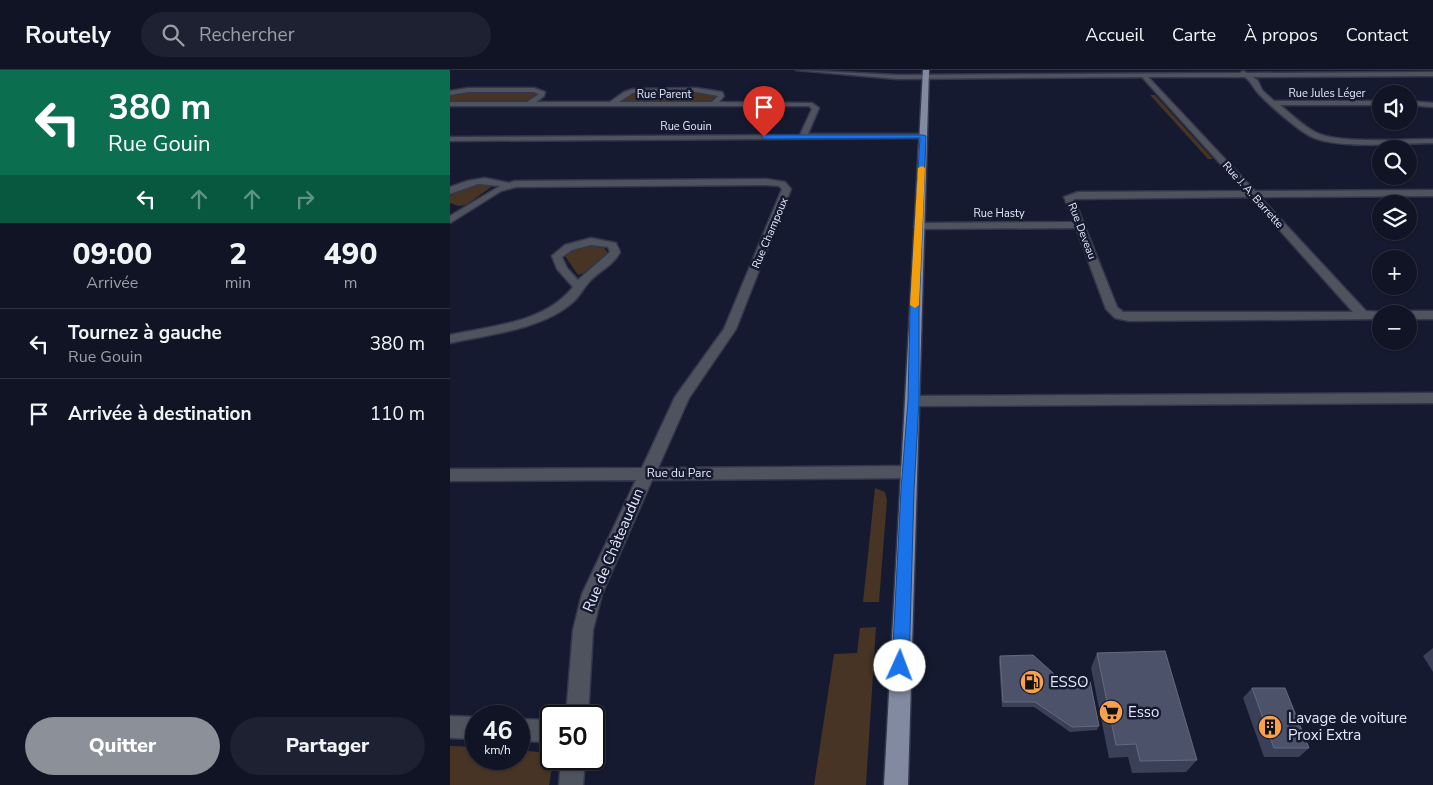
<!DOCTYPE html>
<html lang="fr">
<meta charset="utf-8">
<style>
:root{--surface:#101424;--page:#1e2131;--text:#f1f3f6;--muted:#9c9ea6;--line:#303341;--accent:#8c9099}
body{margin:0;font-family:"Nunito Sans",sans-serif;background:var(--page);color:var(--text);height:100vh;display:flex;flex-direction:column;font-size:19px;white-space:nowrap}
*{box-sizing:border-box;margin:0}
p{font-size:16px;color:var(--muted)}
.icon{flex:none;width:28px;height:28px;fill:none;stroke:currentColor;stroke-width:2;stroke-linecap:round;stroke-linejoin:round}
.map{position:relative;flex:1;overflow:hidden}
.drawer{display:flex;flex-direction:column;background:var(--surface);width:450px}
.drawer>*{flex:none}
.hud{background:#0b6e4f;color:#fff;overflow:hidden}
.tools{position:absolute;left:922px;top:15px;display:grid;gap:10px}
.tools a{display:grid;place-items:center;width:45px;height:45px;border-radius:50%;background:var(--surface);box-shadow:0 1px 4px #0004,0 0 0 1px var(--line);font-size:25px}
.speed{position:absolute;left:15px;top:635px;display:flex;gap:10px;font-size:25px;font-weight:700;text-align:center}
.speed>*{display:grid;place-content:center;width:65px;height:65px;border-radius:50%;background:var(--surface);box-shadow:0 1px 4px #0004,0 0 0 1px var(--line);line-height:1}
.speed small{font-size:12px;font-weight:400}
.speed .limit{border:2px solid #111;border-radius:8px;background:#fff;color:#111}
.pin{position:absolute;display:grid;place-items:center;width:42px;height:42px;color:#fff;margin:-51px -21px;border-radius:50% 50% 50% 0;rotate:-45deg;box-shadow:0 0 5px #0007}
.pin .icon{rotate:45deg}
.me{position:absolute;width:55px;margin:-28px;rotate:2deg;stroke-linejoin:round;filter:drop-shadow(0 0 4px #0008)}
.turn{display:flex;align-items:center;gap:18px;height:105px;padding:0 25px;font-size:22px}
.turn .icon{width:65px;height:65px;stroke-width:2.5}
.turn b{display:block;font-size:35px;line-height:42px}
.lanes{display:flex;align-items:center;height:48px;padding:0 25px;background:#0003;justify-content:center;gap:25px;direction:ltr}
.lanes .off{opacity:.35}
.eta{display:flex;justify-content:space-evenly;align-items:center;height:85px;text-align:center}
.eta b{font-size:30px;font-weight:800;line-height:35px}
.primary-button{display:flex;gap:10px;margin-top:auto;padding:10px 25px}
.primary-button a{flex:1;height:58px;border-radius:30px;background:var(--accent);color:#fff;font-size:20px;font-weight:800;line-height:58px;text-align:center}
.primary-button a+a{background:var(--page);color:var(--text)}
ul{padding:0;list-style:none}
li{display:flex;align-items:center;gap:15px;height:70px;padding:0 25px;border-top:1px solid var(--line)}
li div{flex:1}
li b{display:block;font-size:19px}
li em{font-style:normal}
header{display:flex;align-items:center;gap:30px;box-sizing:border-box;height:70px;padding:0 25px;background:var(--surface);border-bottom:1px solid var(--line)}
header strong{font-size:24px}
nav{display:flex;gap:28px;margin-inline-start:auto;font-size:18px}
.search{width:350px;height:45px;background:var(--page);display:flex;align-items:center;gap:12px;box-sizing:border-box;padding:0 18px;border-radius:28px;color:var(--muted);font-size:19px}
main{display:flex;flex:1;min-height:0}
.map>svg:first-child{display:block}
</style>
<header>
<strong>Routely</strong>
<div class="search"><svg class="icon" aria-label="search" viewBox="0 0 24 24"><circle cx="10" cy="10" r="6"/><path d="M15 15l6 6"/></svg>Rechercher</div>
<nav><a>Accueil</a><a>Carte</a><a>À propos</a><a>Contact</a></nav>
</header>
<main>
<section class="drawer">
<div class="hud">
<div class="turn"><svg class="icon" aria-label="left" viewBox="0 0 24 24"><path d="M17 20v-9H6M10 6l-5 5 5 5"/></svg><div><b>380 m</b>Rue Gouin</div></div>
<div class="lanes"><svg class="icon" aria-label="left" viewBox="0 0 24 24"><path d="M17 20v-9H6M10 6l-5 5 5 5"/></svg><svg class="icon off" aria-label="ahead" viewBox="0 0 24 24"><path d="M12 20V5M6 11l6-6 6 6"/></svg><svg class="icon off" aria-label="ahead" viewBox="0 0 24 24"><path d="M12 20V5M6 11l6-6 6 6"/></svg><svg class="icon off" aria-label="right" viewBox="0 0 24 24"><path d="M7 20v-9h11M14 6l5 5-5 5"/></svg></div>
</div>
<div class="eta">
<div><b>09:00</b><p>Arrivée</p></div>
<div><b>2</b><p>min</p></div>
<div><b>490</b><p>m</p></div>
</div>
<ul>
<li><svg class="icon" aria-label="left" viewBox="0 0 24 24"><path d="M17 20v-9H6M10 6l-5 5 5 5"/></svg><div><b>Tournez à gauche</b><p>Rue Gouin</p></div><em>380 m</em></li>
<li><svg class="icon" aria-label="arrive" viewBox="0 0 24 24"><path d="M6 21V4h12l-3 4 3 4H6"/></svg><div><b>Arrivée à destination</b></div><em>110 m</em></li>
</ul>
<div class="primary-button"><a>Quitter</a><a>Partager</a></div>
</section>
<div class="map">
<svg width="983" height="715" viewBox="0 0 983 715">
<rect width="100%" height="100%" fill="#151a30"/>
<path fill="#473424" d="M249 21 266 25 262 31H172L184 23Z
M13 22H79L87 24 76 31 0 32V25Z
M700 25H705L763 89H758Z
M34 113 44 115 16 135 8 136 0 133V126L7 121Z
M137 175 154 178 158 183 134 203 128 205 115 186 120 181Z
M425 418 435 422 437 430 429 532H413Z
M426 557 416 715H364L384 584 407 583 410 558Z
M0 676 26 677V689H69V680L98 683 102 698 99 715H0Z"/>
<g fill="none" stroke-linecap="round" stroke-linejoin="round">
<g stroke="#32374c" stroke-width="3">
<path id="minor" d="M346 0 447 5 790 3 793 1 797 3 983 2V6L803 7 808 11 812 20 824 31H931V35H830C841 44 854 57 867 63 891 74 954 69 983 69V73C953 73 885 80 860 66 848 60 818 34 809 24 803 18 802 12 795 7H698L805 121 983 120V126L810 127 916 241 935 242 936 244H931V249L679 251 665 248 656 239 626 158 469 159 464 156 469 153 624 152 614 127 628 122 795 121 692 7 447 9ZM800 127 903 242H673L667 237 624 129Z
M18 18H84L95 22 94 26 86 32H160L174 22 183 19 246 18 272 22 274 26 269 32 362 33 369 38 358 64H473L477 66 473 68 0 71V67L350 65 362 39 359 36H0V32H77L89 24 83 22H18L0 25V21ZM246 22 268 26 262 32H169L183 23Z
M959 31 983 33V37L959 35Z
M35 108 59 113 65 111 316 109 335 112 341 119 286 259 239 328 208 398 459 396 465 398 467 402 465 406 459 408 202 410 152 524 143 560 138 646H116L123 560 132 524 186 410 0 411V399L192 398 225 327 274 259 332 119 329 116 316 115 66 117 51 121 0 153V146L50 116 28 114 0 124V117L17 111Z
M141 168 166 173 170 182C164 195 149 201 140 211 134 217 130 226 123 232 94 259 37 265 0 273V265C41 256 95 253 123 217L107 199 102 186 115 175ZM141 175 158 177 160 182 128 210 117 198 112 187 122 180Z
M959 241H983V249H959V244H954Z
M983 323V333L463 336 458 334 456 331 458 328 463 326Z
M0 646 26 647V669L0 668Z
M69 649 101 650V672L69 671Z
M111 689H135L133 715H109Z"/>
</g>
<g stroke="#32374c" stroke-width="3">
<path id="major" d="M473 0H479L458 715H434Z"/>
</g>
<use href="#minor" fill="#4f535e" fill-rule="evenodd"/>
<use href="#major" fill="#828aa2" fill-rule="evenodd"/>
</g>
<path fill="#394058" d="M983 578V602L973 586Z
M647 583 747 690 736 702 682 703 678 687 659 688 641 598Z
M550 586 649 656 647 660 620 662 584 637H552L549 591Z
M802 618 859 678 849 687H814L793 628Z"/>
<path fill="#4b5269" stroke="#636a80" d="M715 581 747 690 690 691 686 674 666 675 647 583Z
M583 585 613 612 640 611 649 656 622 657 585 632H553L550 586Z
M802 618H835L859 678H824Z"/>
<path fill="#1a73e8" stroke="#114b97" d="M473 65 476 66 469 240V331L464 420 459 596 456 602 450 604 445 602 442 596 451 420 458 331 460 240 470 68 314 69 311 67 314 65Z"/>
<path fill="#f59e0b" d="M472 96 475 98 469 235 465 238 460 235 468 98Z"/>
<defs>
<g id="fuel-disc" transform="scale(1.25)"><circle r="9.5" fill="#f9a04c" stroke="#151a30"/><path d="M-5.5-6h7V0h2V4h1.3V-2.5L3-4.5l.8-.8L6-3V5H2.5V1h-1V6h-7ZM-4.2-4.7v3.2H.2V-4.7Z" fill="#111"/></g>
<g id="supermarket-disc" transform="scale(1.25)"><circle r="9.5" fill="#f9a04c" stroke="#151a30"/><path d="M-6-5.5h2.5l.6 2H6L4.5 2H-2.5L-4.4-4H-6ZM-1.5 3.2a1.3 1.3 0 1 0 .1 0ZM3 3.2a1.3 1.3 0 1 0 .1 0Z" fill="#111"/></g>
<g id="building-disc" transform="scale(1.25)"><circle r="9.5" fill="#f9a04c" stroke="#151a30"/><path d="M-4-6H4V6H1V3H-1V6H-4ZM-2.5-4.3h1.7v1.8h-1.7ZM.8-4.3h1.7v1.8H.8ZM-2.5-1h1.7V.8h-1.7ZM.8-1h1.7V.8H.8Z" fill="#111"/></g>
</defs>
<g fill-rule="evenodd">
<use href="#fuel-disc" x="582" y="612"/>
<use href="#supermarket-disc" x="661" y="642"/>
<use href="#building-disc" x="820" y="657"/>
</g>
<g text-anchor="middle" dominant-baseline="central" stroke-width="5" stroke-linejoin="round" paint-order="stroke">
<g font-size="11" fill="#e4e9f9" stroke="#151a30">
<text x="877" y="23">Rue Jules Léger</text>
<text x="214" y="24">Rue Parent</text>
<text x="236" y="56">Rue Gouin</text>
<text transform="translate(803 125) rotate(48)">Rue J. A. Barrette</text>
<text x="549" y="143">Rue Hasty</text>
<text transform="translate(632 161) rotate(69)">Rue Deveau</text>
<text transform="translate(320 163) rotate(-67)">Rue Champoux</text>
</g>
<g font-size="12" fill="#e4e9f9" stroke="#151a30">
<text x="229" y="403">Rue du Parc</text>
</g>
<g font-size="15" fill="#e4e9f9" stroke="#151a30">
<text transform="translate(163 480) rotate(-67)">Rue de Châteaudun</text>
</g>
<g font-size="15" fill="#e4e9f9" stroke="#151a30" text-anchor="start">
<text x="600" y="612">ESSO</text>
<text x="678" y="642">Esso</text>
<text x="838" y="648">Lavage de voiture<tspan x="838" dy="17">Proxi Extra</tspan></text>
</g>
</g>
</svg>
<div class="tools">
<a><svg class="icon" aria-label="sound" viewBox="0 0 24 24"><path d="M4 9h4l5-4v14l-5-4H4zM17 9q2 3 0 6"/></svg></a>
<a><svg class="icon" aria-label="search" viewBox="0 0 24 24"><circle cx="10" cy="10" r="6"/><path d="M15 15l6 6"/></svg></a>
<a><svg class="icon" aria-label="layers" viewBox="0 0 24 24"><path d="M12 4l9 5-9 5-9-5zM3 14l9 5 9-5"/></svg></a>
<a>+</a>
<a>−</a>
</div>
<div class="speed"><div>46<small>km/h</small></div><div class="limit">50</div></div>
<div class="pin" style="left:314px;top:67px;background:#d93025"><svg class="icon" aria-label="arrive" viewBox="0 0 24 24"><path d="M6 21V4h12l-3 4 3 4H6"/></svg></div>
<svg class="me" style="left:450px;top:596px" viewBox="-20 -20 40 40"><circle r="19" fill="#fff"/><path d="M0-13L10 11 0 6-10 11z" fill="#1a73e8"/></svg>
</div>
</main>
